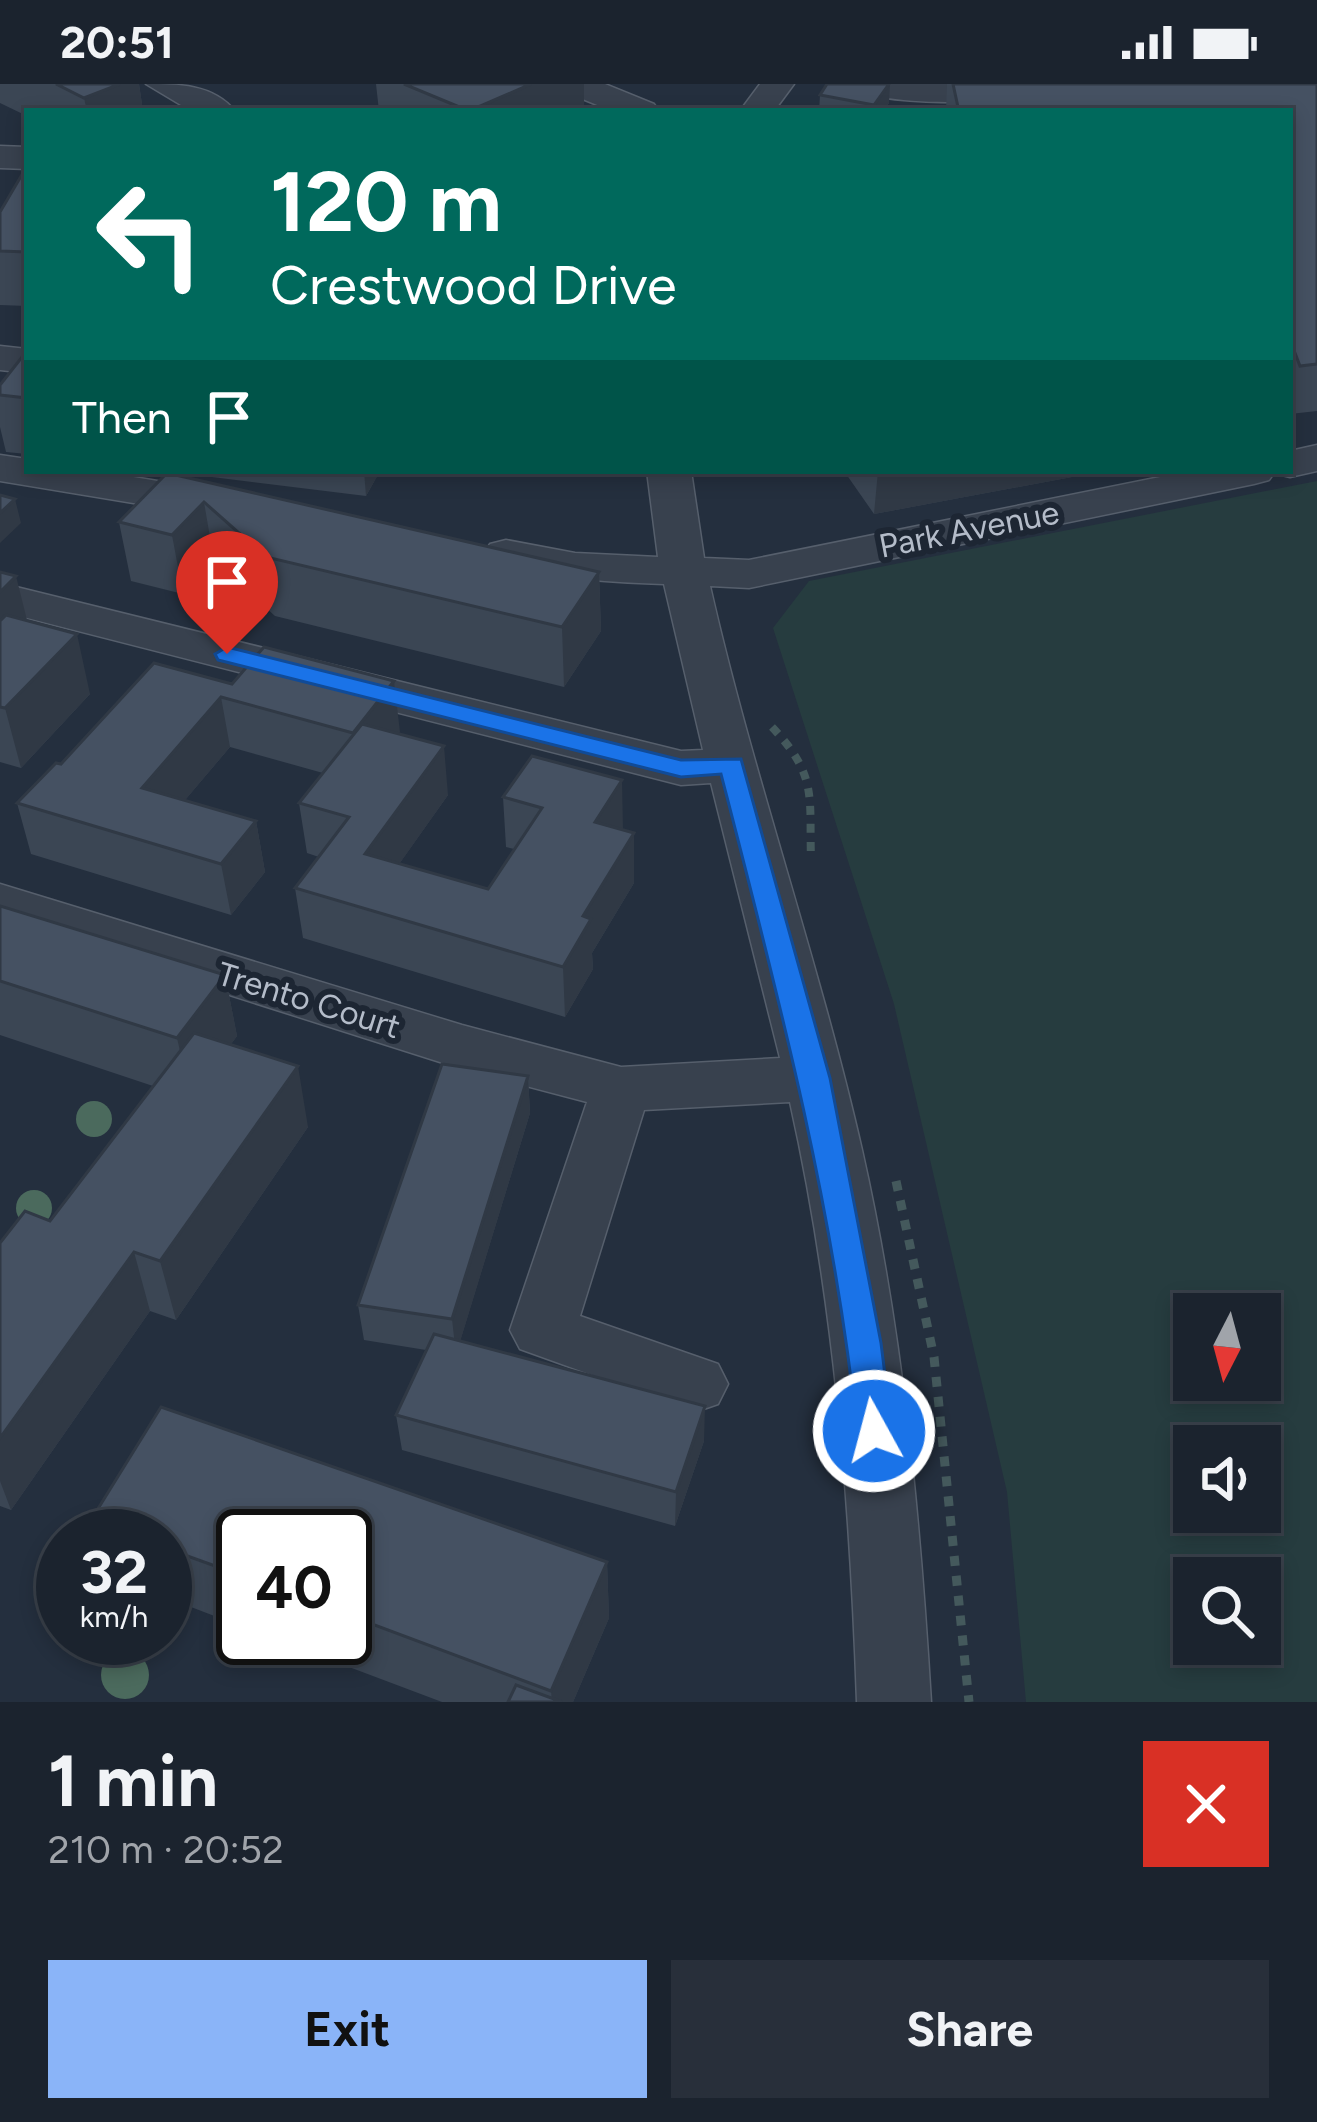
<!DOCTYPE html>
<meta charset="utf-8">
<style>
:root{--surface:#1b232e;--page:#282f3a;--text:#f1f3f6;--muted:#a0a4aa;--line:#39404a;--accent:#8ab4f8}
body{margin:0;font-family:Figtree,sans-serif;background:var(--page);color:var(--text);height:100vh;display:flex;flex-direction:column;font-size:45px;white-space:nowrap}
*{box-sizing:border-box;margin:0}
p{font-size:39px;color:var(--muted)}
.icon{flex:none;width:66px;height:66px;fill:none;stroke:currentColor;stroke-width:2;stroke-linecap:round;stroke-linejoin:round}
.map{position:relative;height:1618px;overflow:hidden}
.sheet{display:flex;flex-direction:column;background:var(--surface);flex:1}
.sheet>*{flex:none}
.banner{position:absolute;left:24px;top:24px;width:1269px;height:366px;border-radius:0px;box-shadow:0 6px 18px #0003,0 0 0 3px var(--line);background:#00695c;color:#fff;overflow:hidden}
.needle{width:78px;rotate:186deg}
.tools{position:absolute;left:1173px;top:1209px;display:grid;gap:24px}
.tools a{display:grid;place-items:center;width:108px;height:108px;border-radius:0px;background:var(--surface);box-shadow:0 6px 18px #0003,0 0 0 3px var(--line);font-size:60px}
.speed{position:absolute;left:36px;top:1425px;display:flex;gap:24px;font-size:60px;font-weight:700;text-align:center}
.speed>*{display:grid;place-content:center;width:156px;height:156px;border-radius:50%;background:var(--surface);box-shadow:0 6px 18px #0003,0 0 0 3px var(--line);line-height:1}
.speed small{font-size:30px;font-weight:400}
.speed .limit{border:6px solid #111;border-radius:18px;background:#fff;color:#111}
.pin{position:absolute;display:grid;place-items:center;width:102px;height:102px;color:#fff;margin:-123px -51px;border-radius:50% 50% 50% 0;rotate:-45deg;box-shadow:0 0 12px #0007}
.pin .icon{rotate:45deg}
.me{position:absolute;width:132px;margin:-66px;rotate:353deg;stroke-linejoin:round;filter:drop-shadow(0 0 9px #0008)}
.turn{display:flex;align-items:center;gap:42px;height:252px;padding:0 48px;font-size:54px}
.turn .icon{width:156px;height:156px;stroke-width:2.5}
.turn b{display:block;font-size:84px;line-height:102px}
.then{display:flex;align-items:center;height:114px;padding:0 48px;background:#0003;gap:24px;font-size:45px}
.round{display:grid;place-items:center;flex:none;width:126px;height:126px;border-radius:0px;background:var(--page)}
.overview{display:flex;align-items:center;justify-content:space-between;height:204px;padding:0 48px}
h1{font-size:72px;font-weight:700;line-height:90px}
.button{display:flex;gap:24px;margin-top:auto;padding:24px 48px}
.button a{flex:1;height:138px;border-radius:0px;background:var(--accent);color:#111;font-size:48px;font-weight:700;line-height:138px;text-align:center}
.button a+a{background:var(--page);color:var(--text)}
.status{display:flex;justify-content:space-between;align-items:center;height:84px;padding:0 60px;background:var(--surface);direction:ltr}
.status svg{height:33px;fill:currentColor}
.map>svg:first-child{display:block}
</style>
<div class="status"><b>20:51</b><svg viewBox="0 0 49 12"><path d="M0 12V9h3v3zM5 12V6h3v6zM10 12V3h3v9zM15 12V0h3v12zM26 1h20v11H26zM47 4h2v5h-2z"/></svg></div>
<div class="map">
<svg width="1317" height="1618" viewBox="0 0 1317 1618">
<rect width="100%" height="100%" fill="#242f3e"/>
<path fill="#263c3f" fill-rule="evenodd" d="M1317 397V1618H1026L1007 1408 894 920 773 544 809 497ZM1194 1230H1260V1296H1194ZM1194 1362H1260V1428H1194ZM1194 1494H1260V1560H1194Z"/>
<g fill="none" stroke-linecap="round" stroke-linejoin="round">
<g stroke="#565f6c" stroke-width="3">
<path id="minor" d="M146 0C178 0 213 0 235 27H191Z
M558 0H605L654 20 659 27H612L563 7Z
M760 0H794L774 27H740Z
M846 0H1020L1014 14C986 21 863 21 846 0Z
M0 62 27 63V85L0 84Z
M0 262 27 265V289L0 286Z
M1317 361V387L1290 393 1274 389 1269 396 1254 400 749 504 710 502C753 692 819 877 862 1066 903 1248 920 1433 931 1618H857C850 1416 834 1215 790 1018L644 1026 580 1232 718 1280 728 1300 718 1320 695 1328 520 1265 510 1246 587 1018 462 985 0 838V800L462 941 621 983 780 974 711 699 681 701 0 527V499L681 667 703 666 664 500C604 498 548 494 490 480L483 470 490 460 506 456 575 469 658 473 647 387H691L704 474 749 476 1190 387H1290V367Z
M0 371 27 375V387H97L218 407 234 411 240 420 234 429 218 433 0 397Z"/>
</g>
<path stroke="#44595c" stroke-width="8" stroke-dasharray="9 9" stroke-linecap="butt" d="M772 643C818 692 809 712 811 776"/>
<path stroke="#44595c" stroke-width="9" stroke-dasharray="10 10" stroke-linecap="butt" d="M896 1097 934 1273 969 1618"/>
<use href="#minor" fill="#38414e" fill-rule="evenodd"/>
</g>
<g fill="#4b6a5d">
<circle cx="94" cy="1035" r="18"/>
<circle cx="34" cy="1124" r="18"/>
<circle cx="125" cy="1591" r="24"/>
</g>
<path fill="#3b4654" d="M0 0H139L143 27H27V32L0 19Z
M376 0H584V27H379Z
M947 0H1317V327L1290 330V27H946Z
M820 11 889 19 883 27H819Z
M27 82V222L0 221V128Z
M27 268V370L6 368 0 343V301Z
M164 387H380L366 412Z
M844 387H1104L874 430Z
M167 389 599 488 601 547 564 603 275 532 214 477 183 510 131 497 119 438Z
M0 488 27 537 90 610 21 684 0 678Z
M394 597 398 649 448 711 399 780 488 805 514 765 506 763 503 713 634 749V799L592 869 593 885 565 933 303 854 295 804 319 773 307 769 299 719 323 689 230 663 185 716 256 737 265 788 231 831 31 770 17 719 61 680 232 600Z
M0 822 225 891 237 952 231 960 308 1043 176 1236 150 1227 11 1426 0 1422V1159L50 1137 153 1002 0 951Z
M528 992 530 1029 460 1257 704 1357 675 1442 402 1366 396 1331 426 1266 364 1256 358 1221Z
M161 1323 607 1478 609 1534 573 1618H442L272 1554H345V1452H243V1543L165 1513V1452H97L91 1436Z"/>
<path fill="#303945" d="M120 0H139L143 27H87L84 14Z
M531 0H584V27H469Z
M889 0H890L889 19 883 27H873L874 21Z
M364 387H380L366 412Z
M878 387H1104L874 430Z
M15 415 21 439 0 459V429Z
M204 418 214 477 183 510 172 451Z
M599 488 601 547 564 603 562 543Z
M16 492 31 552 0 582V508Z
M77 550 90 610 21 684 5 624Z
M394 597 400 648 360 699 353 649Z
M221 613 230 663 153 754 142 704Z
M444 662 448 711 371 820 365 770Z
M622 696 623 746 595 738Z
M256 737 265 788 231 831 221 780Z
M634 749V799L592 869 593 885 565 933 563 883 583 832Z
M225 891 237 952 191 1015 177 954Z
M298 982 308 1043 176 1236 160 1177Z
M528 992 530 1029 456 1271 452 1235Z
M134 1168 150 1227 11 1426 0 1397V1354Z
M705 1322 704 1357 675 1442 676 1408Z
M607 1478 609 1534 573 1618H552L551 1607Z"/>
<path fill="#455162" stroke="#303945" stroke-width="3" d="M56 0H120L84 14Z
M404 0H531L469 27Z
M827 0H889L874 21 820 11Z
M953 0H1317V280L1300 282 1290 256V27H984L983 23H958Z
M27 82V168L0 167V128Z
M26 268 27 314 0 311V301Z
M167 389 599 488 562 543 266 473 204 418 172 451 119 438Z
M0 411 15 415 0 429Z
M0 488 16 492 0 508Z
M6 531 77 550 5 624 0 623V537Z
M264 563 394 597 353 649 221 613 142 704 256 737 221 780 17 719 56 679 61 680 154 579 232 600Z
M362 640 444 662 365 770 488 805 542 724 503 713 532 672 622 696 595 738 634 749 583 832 591 835 563 883 295 804 349 733 299 719Z
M0 822 225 891 177 954 0 897Z
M194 949 298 982 160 1177 134 1168 0 1354V1159L25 1127 50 1137Z
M442 980 528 992 452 1235 358 1221Z
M434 1250 705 1322 676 1408 396 1331Z
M161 1323 607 1478 551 1607 345 1530V1452H243V1492L165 1464V1452H134L91 1436Z
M516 1601 562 1618H508Z"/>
<path fill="#1a73e8" stroke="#114b97" stroke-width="3" d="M227 563 681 676 741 675 830 994 881 1259 892 1347 887 1357 874 1362 862 1357 857 1347C834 1123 777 907 721 690L681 693 218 576 215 570Z"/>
<g text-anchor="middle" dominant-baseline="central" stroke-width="12" stroke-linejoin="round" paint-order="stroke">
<g font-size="33" fill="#b4bcc9" stroke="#1d2633">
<text transform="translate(969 445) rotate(-11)">Park Avenue</text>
<text transform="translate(309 916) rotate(17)">Trento Court</text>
</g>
</g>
</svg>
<div class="tools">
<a><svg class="needle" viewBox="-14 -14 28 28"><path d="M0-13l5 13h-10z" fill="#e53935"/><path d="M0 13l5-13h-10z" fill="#a0a4aa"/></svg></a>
<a><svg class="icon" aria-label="sound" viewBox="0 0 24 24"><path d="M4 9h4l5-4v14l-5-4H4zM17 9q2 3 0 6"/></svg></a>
<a><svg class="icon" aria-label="search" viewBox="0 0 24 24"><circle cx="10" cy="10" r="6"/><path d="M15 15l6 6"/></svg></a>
</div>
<div class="speed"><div>32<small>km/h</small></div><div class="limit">40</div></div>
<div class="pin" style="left:227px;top:570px;background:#d93025"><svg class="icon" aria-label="arrive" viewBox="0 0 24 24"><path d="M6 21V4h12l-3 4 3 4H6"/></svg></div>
<svg class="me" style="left:874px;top:1347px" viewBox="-20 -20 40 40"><circle r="17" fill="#1a73e8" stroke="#fff" stroke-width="3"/><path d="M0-11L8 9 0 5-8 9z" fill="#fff"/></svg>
<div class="banner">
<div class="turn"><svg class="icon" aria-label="left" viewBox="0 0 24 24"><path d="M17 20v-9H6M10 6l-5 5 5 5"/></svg><div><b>120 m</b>Crestwood Drive</div></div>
<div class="then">Then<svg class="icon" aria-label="arrive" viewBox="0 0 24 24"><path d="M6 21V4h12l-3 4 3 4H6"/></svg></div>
</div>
</div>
<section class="sheet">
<div class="overview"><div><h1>1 min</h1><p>210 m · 20:52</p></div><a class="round" style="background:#d93025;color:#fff"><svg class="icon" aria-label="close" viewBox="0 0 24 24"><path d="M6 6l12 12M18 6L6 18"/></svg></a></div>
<div class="button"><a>Exit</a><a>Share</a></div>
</section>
